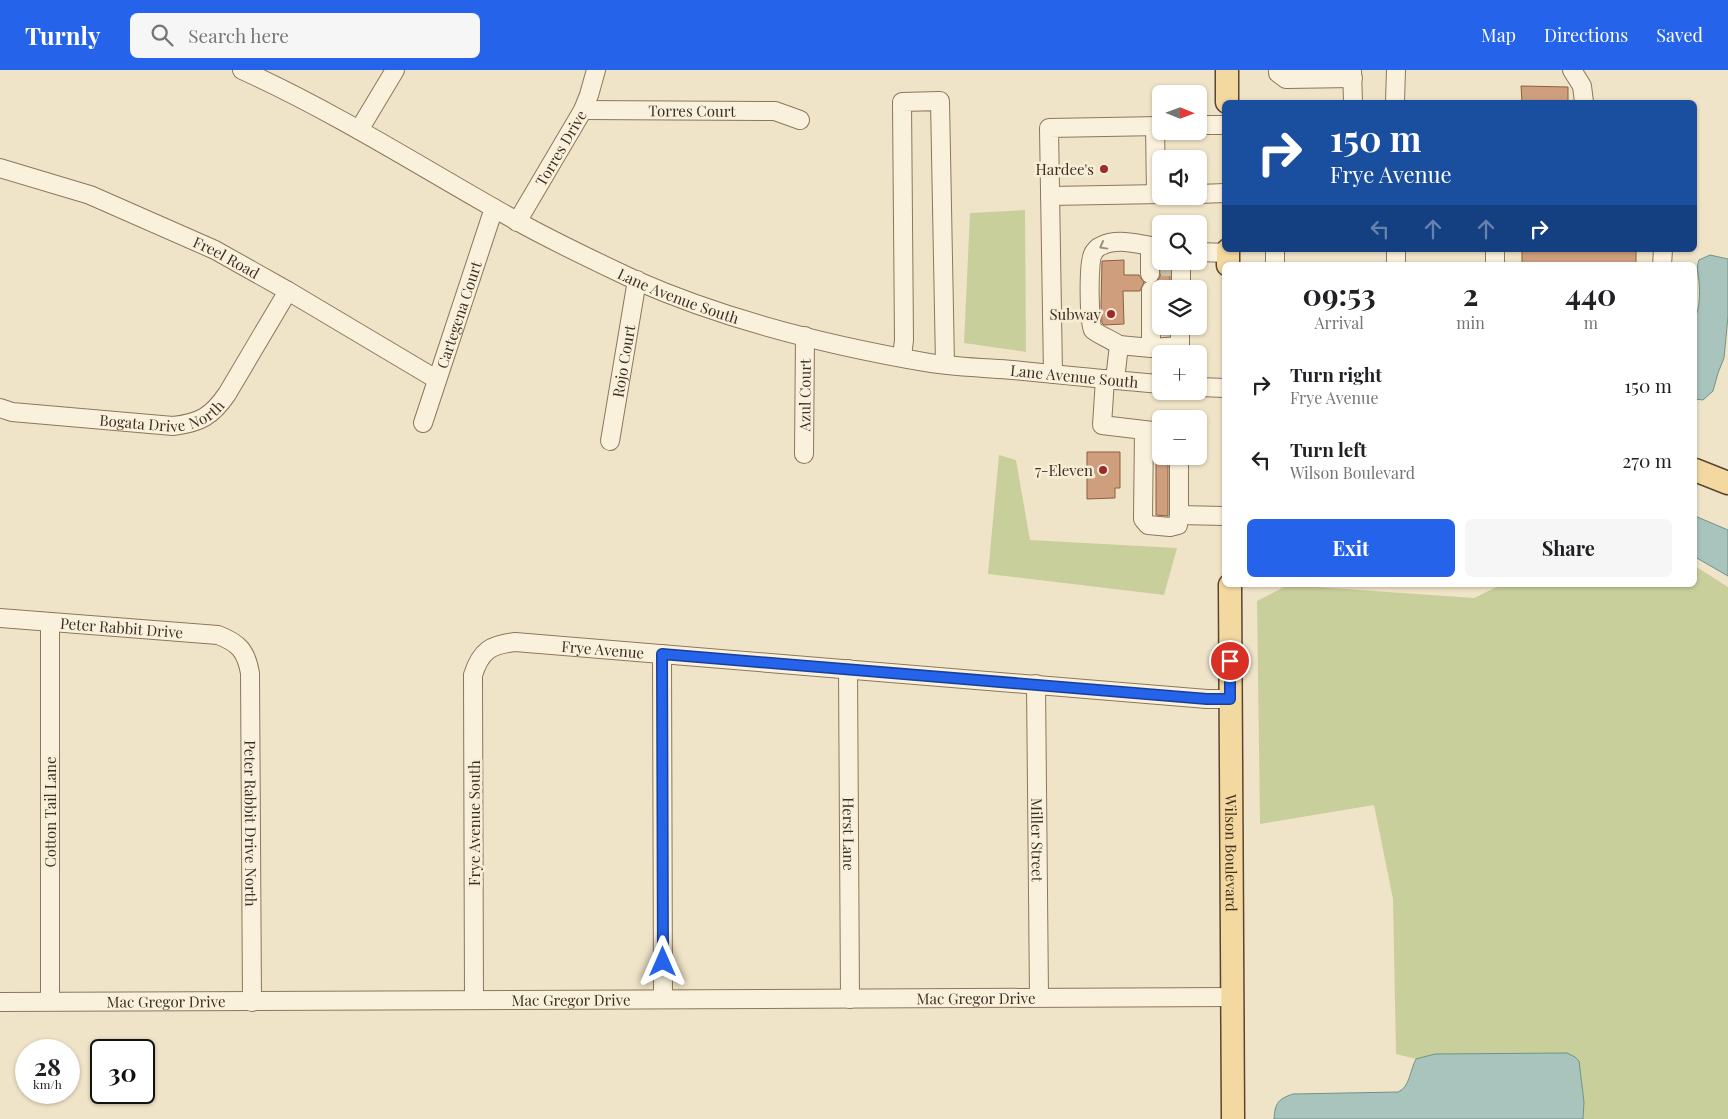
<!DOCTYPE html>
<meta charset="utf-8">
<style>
:root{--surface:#fff;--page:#f6f6f6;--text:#202124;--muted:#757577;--accent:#2563eb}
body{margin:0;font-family:"Playfair Display",serif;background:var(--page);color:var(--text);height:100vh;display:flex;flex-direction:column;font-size:19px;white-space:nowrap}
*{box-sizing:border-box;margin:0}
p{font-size:16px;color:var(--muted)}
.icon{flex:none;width:28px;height:28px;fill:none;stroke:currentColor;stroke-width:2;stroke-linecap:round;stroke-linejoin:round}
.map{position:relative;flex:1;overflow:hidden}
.side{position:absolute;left:1222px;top:192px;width:475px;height:325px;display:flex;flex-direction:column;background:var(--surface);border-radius:8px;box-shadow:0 1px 4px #0004}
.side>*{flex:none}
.guide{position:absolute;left:1222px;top:30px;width:475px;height:152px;border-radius:8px;box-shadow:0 1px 4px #0004;background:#1a4fa0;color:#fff;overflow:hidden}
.needle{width:32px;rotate:91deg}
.controls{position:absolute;left:1152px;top:15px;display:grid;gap:10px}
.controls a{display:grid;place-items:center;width:55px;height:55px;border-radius:8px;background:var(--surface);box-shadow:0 1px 4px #0004;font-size:25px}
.speed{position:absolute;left:15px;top:969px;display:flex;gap:10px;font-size:25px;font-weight:700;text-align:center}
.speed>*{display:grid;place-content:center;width:65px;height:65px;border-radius:50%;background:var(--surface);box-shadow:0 1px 4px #0004;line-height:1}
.speed small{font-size:12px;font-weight:400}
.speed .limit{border:2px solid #111;border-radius:8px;background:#fff;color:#111}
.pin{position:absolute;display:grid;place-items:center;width:42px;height:42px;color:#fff;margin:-21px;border:2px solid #fff;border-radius:50%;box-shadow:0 1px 5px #0007}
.me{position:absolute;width:55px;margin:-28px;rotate:0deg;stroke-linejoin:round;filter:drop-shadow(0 0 4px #0008)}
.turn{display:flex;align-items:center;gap:18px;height:105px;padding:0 25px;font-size:22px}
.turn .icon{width:65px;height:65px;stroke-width:2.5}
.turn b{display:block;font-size:35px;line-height:42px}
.lanes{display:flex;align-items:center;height:48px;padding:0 25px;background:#0003;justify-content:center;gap:25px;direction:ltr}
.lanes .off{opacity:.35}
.eta{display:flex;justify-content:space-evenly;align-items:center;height:85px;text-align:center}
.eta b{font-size:30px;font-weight:700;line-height:35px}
.action{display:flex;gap:10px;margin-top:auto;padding:10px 25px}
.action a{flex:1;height:58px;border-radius:8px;background:var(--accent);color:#fff;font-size:20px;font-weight:700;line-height:58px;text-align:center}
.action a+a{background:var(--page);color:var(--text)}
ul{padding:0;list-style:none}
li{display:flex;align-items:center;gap:15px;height:75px;padding:0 25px}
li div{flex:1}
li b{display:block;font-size:19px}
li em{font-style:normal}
header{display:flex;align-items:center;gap:30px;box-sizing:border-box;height:70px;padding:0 25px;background:var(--accent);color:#fff}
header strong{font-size:24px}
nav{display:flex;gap:28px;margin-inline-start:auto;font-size:18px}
.search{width:350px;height:45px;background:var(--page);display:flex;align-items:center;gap:12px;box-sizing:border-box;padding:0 18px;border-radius:8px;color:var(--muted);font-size:19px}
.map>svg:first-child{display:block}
</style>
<header>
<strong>Turnly</strong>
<div class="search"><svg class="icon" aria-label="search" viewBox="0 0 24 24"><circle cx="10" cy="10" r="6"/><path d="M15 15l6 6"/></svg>Search here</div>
<nav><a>Map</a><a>Directions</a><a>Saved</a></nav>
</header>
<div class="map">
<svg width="1728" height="1049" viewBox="0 0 1728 1049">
<rect width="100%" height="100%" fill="#f0e4c8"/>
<path fill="#c9cf9b" d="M1025 140 1026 282 964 273 970 143Z
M999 385 1016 390 1030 470 1177 478 1164 525 988 504Z
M1695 496 1728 517V1049H1583L1584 1032 1579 991 1435 984 1416 989 1396 984 1393 829 1374 735 1260 754 1257 531 1288 515 1474 528 1501 515H1695Z"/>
<path fill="#a9c4bc" stroke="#6f938a" d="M1710 185 1728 189V246L1724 288 1718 303 1713 321 1703 330 1695 329V248C1700 237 1700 223 1699 211 1698 203 1696 198 1699 190Z
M1695 446 1728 460V506L1695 487Z
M1567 983 1575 987 1579 991 1584 1032 1583 1049H1274C1275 1033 1278 1029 1293 1024L1398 1022C1410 1017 1410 1000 1416 989L1435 984Z"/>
<path fill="#cf9f7d" stroke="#8d5f41" d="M1521 16 1568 17V32H1522Z
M1522 180H1636V195H1522Z
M1124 190V205H1139L1144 212 1140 221H1123L1124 254 1104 255 1102 253 1101 235 1102 191Z
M1161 191H1170V219H1161L1157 212 1161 204Z
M1087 382H1120V418H1115V428L1087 429Z
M1156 386H1168V446L1156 445Z"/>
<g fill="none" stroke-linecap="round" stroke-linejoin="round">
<path stroke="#ccc0a6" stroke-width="18" stroke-dasharray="18 9" stroke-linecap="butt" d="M1161 197H1177
M1162 257 1177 258"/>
<g stroke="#8d765c" stroke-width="20">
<g id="minor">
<path id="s1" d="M242 0C337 43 424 99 515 150 554 172 595 191 635 210 728 251 830 276 930 293 957 297 986 298 1013 300 1063 305 1112 310 1161 314"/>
<path d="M1278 0V3L1286 9 1353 8"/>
<path d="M1352 0 1353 32"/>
<path d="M1572 0 1582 16 1584 32"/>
<path d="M1395 32 1396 0"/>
<path id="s2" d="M583 40 775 41 800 50"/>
<path d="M1199 55H1225"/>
<path d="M1155 56 1156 124"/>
<path d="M359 60 395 0"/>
<path id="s3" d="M0 98 90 125 215 180 288 221 436 309"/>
<path d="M1199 124 1225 123"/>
<path d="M1050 126 1161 124"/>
<path id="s4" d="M517 152 583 40 589 25 596 0"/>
<path d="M1275 180V195"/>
<path d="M1199 182 1228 183"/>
<path d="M1396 195V180"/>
<path d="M1495 195V180"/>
<path d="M1662 195 1663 180"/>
<path d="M1150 204V176"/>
<path d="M1181 219V191"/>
<path d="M1151 220V278"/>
<path d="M1119 275C1114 271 1095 263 1093 260 1089 253 1088 192 1093 184 1094 181 1098 177 1101 176 1118 167 1143 175 1161 178"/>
<path d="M902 287 904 270 902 32 940 31 945 294"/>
<path d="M1053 304 1049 58 1161 56"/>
<path d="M1105 309 1102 355 1161 362"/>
<path d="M1115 310 1119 275 1151 278 1180 276V256"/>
<path d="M1199 317 1225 318"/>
<path id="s5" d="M0 338 12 342 173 356C200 353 212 346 227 324L288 221"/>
<path id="s6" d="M423 353 494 138"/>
<path d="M1144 360 1143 449 1148 455 1170 457 1178 455 1179 445"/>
<path id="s7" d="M610 371 637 210"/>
<path id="s8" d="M804 384 805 266"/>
<path d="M1179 386V445L1225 446"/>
<path id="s9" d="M0 548 218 565C239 573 246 581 250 603L252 932"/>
<path d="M50 552V931"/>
<path d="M662 584 663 928"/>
<path id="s10" d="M848 599 850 929"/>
<path id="s11" d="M1036 614 1039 927"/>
<path id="s12" d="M474 930 473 605C481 580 491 575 515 572L1207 629H1230"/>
<path id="s13" d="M0 932 1232 927"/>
</g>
</g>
<g stroke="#5b4430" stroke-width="25">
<g id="major">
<path d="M1227 0V32"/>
<path d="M1228 180V195"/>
<path d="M1695 400 1728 413"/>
<path id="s14" d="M1230 515 1233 1049"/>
</g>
</g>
<use href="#minor" stroke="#faf1dc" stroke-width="18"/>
<use href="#major" stroke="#f3d9a0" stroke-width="22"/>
</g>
<defs><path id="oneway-chevron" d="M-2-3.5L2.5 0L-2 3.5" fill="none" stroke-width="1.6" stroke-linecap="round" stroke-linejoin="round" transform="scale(1.25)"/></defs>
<use stroke="#9c907e" href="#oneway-chevron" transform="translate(1103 176) rotate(151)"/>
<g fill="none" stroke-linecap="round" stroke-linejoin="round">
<g stroke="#184099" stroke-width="12">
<path id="route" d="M663 892 662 584 1207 629H1230V591"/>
</g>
<use href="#route" stroke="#2563eb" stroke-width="9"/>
</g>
<g fill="#9e2a2b" stroke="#f7eed8" stroke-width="2">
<circle cx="1104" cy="99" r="5"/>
<circle cx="1111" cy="244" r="5"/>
<circle cx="1103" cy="400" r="5"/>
</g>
<g text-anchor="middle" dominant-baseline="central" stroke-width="5" stroke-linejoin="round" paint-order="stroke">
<g font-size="15" fill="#3d2e20" stroke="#f7eed8">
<text stroke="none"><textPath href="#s2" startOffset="109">Torres Court</textPath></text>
<text stroke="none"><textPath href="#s4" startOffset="86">Torres Drive</textPath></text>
<text stroke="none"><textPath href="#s3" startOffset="244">Freel Road</textPath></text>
<text stroke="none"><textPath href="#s1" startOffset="492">Lane Avenue South</textPath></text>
<text stroke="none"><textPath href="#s6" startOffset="114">Cartegena Court</textPath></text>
<text stroke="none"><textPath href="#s7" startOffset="81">Rojo Court</textPath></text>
<text stroke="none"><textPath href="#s1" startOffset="898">Lane Avenue South</textPath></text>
<text stroke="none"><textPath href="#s8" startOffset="59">Azul Court</textPath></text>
<text stroke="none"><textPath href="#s5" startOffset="165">Bogata Drive North</textPath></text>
<text stroke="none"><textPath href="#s9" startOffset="122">Peter Rabbit Drive</textPath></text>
<text stroke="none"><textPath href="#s12" startOffset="471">Frye Avenue</textPath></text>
<text transform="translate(50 742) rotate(-90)">Cotton Tail Lane</text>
<text transform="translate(474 753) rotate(-90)">Frye Avenue South</text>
<text stroke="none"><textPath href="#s9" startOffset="422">Peter Rabbit Drive North</textPath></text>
<text stroke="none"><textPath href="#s10" startOffset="165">Herst Lane</textPath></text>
<text stroke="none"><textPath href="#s11" startOffset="156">Miller Street</textPath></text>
<text stroke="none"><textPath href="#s14" startOffset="268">Wilson Boulevard</textPath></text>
<text stroke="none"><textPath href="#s13" startOffset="976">Mac Gregor Drive</textPath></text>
<text stroke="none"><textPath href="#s13" startOffset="571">Mac Gregor Drive</textPath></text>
<text stroke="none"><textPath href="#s13" startOffset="166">Mac Gregor Drive</textPath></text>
</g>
<g font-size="15" fill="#3d2e20" stroke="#f7eed8" text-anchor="end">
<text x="1094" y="99">Hardee's</text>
<text x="1101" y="244">Subway</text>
<text x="1093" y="400">7-Eleven</text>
</g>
</g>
</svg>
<div class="controls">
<a><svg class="needle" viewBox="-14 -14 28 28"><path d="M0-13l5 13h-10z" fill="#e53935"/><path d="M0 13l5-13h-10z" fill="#757577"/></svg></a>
<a><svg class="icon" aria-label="sound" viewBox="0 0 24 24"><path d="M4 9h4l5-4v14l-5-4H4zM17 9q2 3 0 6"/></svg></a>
<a><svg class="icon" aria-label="search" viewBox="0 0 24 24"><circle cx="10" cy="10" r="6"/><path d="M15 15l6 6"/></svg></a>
<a><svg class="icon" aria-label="layers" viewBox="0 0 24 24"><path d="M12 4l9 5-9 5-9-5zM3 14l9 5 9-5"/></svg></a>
<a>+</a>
<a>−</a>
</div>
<div class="speed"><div>28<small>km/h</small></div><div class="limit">30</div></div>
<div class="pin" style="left:1230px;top:591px;background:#d93025"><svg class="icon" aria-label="arrive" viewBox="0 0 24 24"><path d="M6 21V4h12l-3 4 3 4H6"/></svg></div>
<svg class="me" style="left:663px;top:892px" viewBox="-20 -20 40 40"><path d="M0-17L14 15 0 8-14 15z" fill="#2563eb" stroke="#fff" stroke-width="4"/></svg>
<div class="guide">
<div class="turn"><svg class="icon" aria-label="right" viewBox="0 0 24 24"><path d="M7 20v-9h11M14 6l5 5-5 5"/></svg><div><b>150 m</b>Frye Avenue</div></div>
<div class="lanes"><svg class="icon off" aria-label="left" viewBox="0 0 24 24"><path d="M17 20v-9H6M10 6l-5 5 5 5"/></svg><svg class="icon off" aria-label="ahead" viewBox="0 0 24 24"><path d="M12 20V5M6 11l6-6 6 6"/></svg><svg class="icon off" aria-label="ahead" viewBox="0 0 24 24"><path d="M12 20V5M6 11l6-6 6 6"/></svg><svg class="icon" aria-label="right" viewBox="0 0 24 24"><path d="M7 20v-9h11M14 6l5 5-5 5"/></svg></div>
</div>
<section class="side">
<div class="eta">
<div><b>09:53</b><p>Arrival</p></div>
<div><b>2</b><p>min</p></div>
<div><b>440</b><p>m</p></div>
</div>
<ul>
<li><svg class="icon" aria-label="right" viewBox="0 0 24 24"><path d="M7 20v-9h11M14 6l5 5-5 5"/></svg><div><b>Turn right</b><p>Frye Avenue</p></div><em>150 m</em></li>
<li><svg class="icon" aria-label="left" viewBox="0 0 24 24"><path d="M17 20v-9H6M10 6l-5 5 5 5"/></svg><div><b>Turn left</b><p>Wilson Boulevard</p></div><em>270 m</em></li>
</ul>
<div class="action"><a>Exit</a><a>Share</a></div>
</section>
</div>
